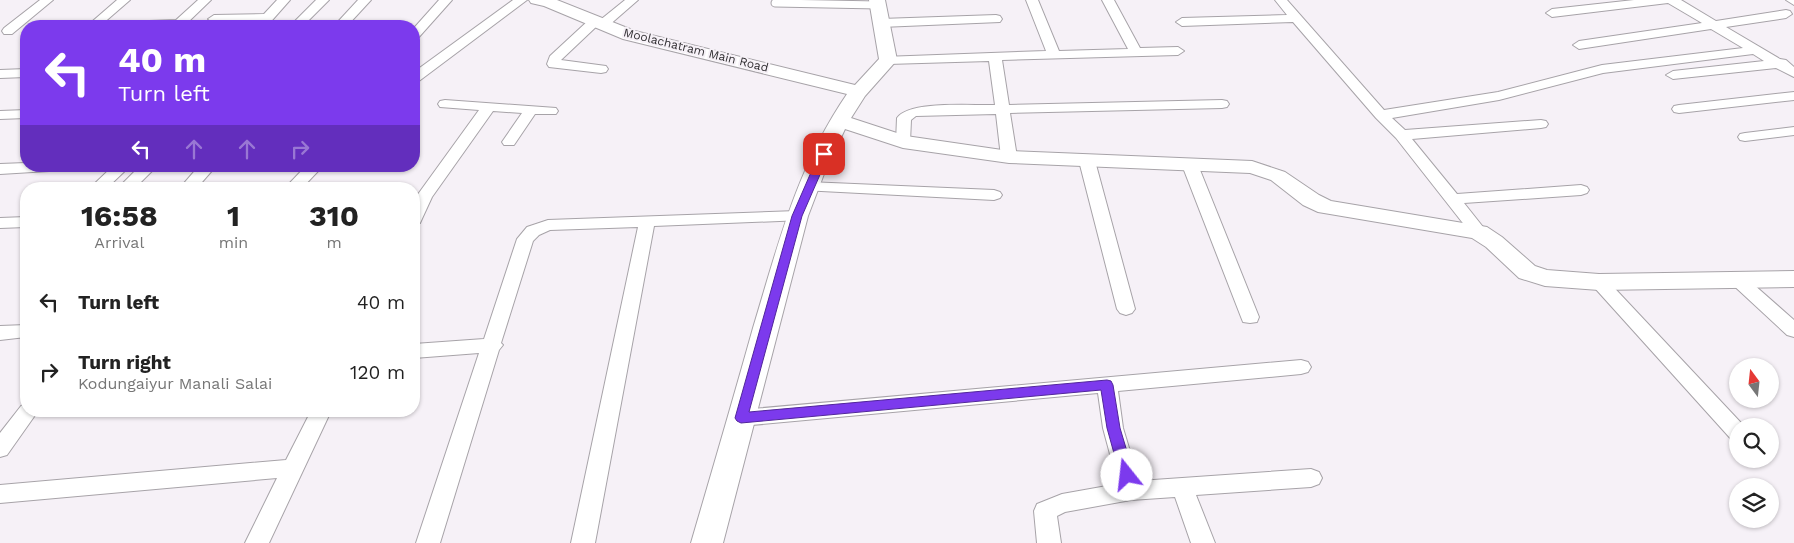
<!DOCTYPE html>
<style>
:root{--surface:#fff;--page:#f6f6f6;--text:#222;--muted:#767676}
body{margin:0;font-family:"Work Sans",sans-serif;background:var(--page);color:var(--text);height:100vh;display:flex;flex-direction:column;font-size:19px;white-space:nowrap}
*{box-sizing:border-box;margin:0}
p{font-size:16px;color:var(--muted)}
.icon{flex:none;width:28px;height:28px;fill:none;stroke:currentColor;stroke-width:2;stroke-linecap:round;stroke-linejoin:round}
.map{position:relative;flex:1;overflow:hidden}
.sheet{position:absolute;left:20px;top:182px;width:400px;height:235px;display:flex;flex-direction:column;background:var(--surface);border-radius:20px;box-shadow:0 1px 4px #0004}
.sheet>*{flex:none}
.guide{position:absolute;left:20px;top:20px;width:400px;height:152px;border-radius:20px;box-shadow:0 1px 4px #0004;background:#7c3aed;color:#fff;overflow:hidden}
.needle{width:32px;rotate:345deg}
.tools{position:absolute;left:1729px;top:358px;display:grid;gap:10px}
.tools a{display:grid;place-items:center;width:50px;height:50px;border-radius:50%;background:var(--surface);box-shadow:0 1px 4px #0004;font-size:25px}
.pin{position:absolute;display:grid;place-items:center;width:42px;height:42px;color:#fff;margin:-21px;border-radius:10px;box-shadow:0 2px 8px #0006}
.me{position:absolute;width:55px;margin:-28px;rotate:344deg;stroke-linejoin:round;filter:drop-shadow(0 0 4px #0008)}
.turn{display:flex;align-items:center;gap:18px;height:105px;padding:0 15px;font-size:22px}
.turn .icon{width:65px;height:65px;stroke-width:2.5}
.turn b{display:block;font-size:35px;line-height:42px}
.lanes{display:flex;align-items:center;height:48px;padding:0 15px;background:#0003;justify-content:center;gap:25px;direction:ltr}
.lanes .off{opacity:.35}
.eta{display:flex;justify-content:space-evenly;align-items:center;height:85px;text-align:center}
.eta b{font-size:30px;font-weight:700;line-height:35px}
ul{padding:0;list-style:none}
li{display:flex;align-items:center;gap:15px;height:70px;padding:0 15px}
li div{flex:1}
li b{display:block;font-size:19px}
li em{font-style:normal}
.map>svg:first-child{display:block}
</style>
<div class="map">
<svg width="1794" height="543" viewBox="0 0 1794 543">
<rect width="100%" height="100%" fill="#f6f1f7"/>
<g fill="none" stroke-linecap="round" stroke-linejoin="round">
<g stroke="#a7a3a8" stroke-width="9">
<path id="lane" d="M775 3 878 5"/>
</g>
<g stroke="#a7a3a8" stroke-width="2">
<path id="street" d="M40 0H53L12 34H4L2 31 4 28Z
M117 0H130L100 26H87Z
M198 0H211L184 26H117L123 22 176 20Z
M277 0H290L267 26H256L257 22 214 23 208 19 214 15 264 14Z
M316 0H329L303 26H290Z
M358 0H371L347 26H334Z
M439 0H452L419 37H414V28Z
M513 0H527L419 81 414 82V72Z
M625 0H638L607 27 603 28 598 25 561 60 606 66 608 69 606 72 601 73 549 67 547 64 550 56 590 19 594 18 599 21Z
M1026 0H1038L1059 51 1128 49 1102 0H1114L1140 48 1178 47 1184 51 1178 55 1002 60 1009 105 1222 100 1227 101 1229 104 1227 107 1222 108 1010 113 1017 157 1014 160H1004L1001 157 996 114 916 116 911 120 910 142 908 145H898L896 142 897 118C910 100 973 106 995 105L989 61 888 64 881 60 883 57 1046 51Z
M1275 0H1287L1384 110 1498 92 1602 65 1743 48 1711 29 1579 49 1573 45 1579 41 1702 23 1668 3 1552 17 1546 13 1552 9 1634 0H1681L1716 21 1786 10 1790 11 1792 14 1786 18 1726 27 1780 59 1786 60 1794 67V77L1776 68 1673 79 1666 75 1673 71 1764 61 1753 54 1603 73 1499 100 1392 118 1405 130 1541 120 1546 121 1548 124 1546 127 1541 128 1412 139 1457 194 1581 185 1587 187 1589 190 1587 193 1581 195 1464 203 1487 232 1485 236 1479 237 1473 236 1396 138 1376 118 1293 22 1182 26 1176 22 1182 18 1287 15Z
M1786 0H1794V5Z
M996 15 1000 16 1002 19 1000 22 881 27 875 23 881 19Z
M26 69V77L0 78V70Z
M1794 92V100L1679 113 1674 112 1672 109 1674 106 1679 105Z
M445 100 556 108 558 111 556 114H535L514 145H504L502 142 522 113 493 111 432 197 420 223 414 224V202L416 197 479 110 440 107 438 104 440 101Z
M26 110V118L0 119V111Z
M1794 127V135L1745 141 1740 140 1738 137 1740 134 1745 133Z
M1087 156 1092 158 1095 161 1135 309 1132 313 1126 315 1120 313 1117 309 1079 161 1082 158Z
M1190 160 1195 162 1198 165 1259 317 1257 322 1250 323 1243 322 1241 317 1182 165 1185 162Z
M26 163V166H57L54 169 49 171 0 174V164Z
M113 166H130L106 189H89Z
M140 166H157L134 189H117Z
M199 166H216L196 189H179Z
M306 166H323L301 189H284Z
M808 182 994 190 1000 192 1002 195 1000 198 994 200 802 190 800 187 802 184Z
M797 211 803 212 805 216 803 220 654 226 595 543H571L638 227 550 230 539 235 533 241 501 343 503 345 499 350 440 543H416L479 353 414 358V344L484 339 517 239 527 227 548 220Z
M26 217V227L0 228V218Z
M1738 274 1744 276 1794 320V337L1787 335 1732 284 1729 280 1732 276Z
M1599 276 1605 278 1744 426H1738V441L1731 439 1593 286 1590 282 1593 278Z
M26 325V337L0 340V326Z
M1301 360 1308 362 1311 367 1308 372 1301 374 1118 391 1123 428 1139 481 1311 469 1319 472 1322 478 1319 484 1311 487 1196 495 1215 543H1191L1175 497 1131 500 1065 512 1057 516 1061 543H1037L1034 511 1037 504 1062 494 1118 484 1103 428 1098 393 741 426 734 424 731 418 734 412 741 410Z
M26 404V411H38L7 455 0 457V433L21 406Z
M311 411H331L269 543H245L277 478 0 503V485L286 460Z"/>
</g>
<g stroke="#a7a3a8" stroke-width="2">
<path id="secondary" d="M529 0H557L635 31 855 85 879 59 869 0H885L897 60 865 96 851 118 906 136 1009 151 1252 161 1285 172 1319 195 1331 201 1487 227 1502 237 1535 266 1547 270 1599 274 1794 271V287L1599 290 1545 286 1519 278 1486 247 1472 238 1318 212 1303 205 1271 180 1250 173 1009 163 903 148 845 129 824 174 808 216 723 543H691C712 471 733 400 753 328 778 245 797 167 847 94L623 39 544 6 531 3Z"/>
</g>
<use href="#lane" stroke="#fff" stroke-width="7"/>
<use href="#street" fill="#fff" fill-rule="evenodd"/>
<use href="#secondary" fill="#fff" fill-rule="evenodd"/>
</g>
<path fill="#7c3aed" stroke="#51269a" d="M824 151 829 154 802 216 749 412 1107 380 1111 381 1113 385 1120 428 1134 475 1132 479 1127 481 1122 479 1120 475 1107 428 1101 390 741 423 737 421 735 418 792 216 819 154Z"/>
<g text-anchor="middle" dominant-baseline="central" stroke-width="4" stroke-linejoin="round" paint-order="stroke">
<g font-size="12" fill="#2f2d30" stroke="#f6f1f7">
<text transform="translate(696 50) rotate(14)">Moolachatram Main Road</text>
</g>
</g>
</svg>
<div class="tools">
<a><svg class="needle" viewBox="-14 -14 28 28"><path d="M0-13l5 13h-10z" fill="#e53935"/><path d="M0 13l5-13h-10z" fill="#767676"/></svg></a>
<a><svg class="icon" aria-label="search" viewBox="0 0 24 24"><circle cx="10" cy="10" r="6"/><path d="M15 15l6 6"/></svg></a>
<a><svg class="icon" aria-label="layers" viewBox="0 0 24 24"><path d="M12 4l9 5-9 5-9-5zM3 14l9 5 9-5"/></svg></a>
</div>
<div class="pin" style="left:824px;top:154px;background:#d93025"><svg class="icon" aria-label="arrive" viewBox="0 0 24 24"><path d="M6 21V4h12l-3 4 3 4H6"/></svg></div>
<svg class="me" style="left:1127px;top:475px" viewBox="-20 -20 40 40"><circle r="19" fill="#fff"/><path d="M0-13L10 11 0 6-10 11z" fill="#7c3aed"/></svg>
<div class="guide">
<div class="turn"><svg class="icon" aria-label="left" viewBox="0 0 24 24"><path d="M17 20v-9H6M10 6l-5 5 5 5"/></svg><div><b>40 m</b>Turn left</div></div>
<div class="lanes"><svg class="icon" aria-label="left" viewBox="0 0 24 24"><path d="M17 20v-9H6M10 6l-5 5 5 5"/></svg><svg class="icon off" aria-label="ahead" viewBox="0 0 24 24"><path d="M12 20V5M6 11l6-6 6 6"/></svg><svg class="icon off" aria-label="ahead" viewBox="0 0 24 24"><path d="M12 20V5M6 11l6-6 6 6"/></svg><svg class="icon off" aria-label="right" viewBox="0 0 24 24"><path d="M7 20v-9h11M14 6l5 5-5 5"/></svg></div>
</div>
<section class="sheet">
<div class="eta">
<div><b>16:58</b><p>Arrival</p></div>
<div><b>1</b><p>min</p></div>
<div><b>310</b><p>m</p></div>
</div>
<ul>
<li><svg class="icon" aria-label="left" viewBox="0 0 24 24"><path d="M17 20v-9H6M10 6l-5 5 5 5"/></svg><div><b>Turn left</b></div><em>40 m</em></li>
<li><svg class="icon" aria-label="right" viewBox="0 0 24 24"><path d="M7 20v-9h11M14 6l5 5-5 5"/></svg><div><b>Turn right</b><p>Kodungaiyur Manali Salai</p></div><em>120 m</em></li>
</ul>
</section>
</div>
